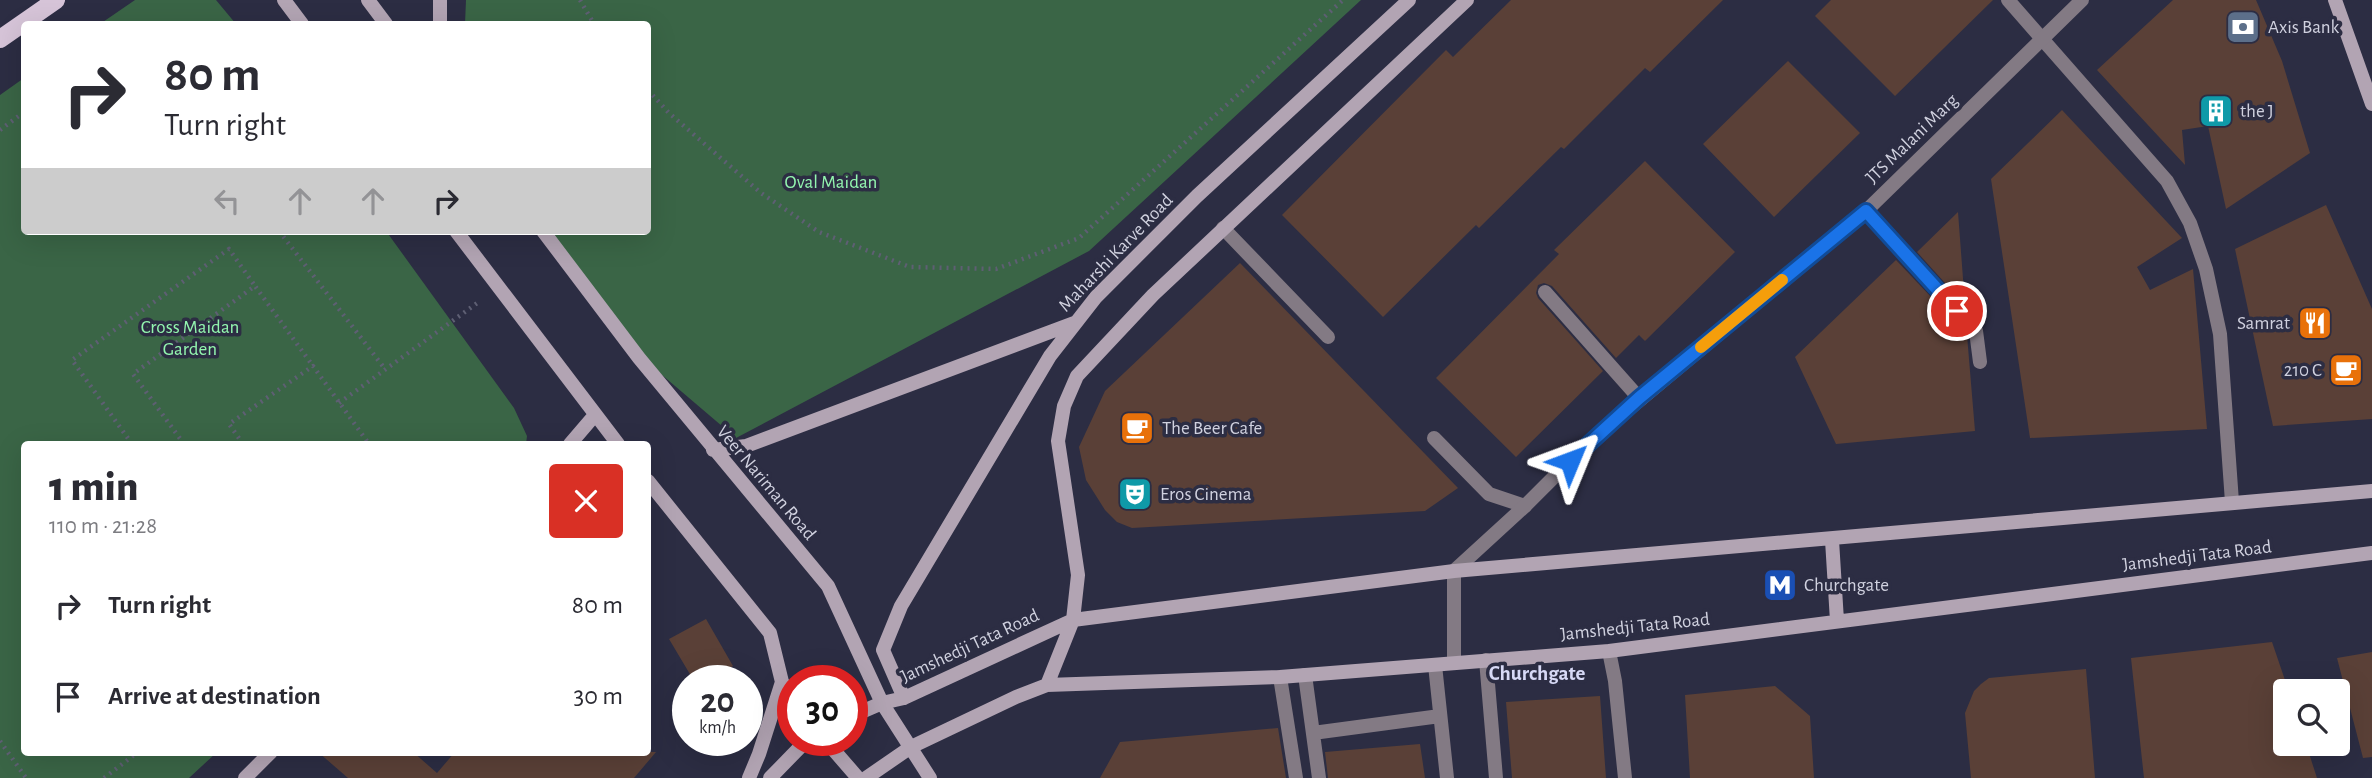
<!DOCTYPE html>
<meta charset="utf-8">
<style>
:root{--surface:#fff;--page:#f7f7f7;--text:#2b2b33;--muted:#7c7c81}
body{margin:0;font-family:"Alegreya Sans",sans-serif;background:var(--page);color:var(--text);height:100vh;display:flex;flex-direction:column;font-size:26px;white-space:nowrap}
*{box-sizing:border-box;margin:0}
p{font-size:23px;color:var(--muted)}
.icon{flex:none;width:38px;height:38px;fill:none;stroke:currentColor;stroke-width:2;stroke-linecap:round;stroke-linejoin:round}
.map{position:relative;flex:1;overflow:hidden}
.details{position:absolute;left:21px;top:441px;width:630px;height:315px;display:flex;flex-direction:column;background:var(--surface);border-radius:7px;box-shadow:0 7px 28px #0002}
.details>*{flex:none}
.banner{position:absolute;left:21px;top:21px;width:630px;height:214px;border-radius:7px;box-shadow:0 7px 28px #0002;background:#fff;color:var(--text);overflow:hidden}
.fabs{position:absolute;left:2273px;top:679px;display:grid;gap:14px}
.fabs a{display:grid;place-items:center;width:77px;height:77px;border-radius:7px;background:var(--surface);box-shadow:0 7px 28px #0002;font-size:35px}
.speed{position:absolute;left:672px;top:665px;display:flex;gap:14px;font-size:35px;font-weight:700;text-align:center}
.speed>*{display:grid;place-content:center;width:91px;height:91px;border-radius:50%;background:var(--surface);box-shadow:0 7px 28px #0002;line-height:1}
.speed small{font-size:18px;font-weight:400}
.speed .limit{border:10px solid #d22;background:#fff;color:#111}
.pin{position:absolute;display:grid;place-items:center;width:60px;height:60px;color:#fff;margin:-30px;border:4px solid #fff;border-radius:50%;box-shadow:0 2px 7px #0007}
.me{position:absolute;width:77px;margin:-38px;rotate:46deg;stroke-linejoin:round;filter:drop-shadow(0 0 5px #0008)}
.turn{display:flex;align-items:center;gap:24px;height:147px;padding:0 28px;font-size:32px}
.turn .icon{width:91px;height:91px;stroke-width:2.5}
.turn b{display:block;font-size:49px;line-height:60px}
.lanes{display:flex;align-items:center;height:66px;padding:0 28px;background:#0003;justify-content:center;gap:35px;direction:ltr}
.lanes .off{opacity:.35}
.round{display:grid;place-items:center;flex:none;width:74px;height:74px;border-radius:7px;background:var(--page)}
.overview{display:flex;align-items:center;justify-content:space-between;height:119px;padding:0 28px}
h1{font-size:42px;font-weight:800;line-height:52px}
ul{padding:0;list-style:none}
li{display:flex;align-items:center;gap:21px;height:91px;padding:0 28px}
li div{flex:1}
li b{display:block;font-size:26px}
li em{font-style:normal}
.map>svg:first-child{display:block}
</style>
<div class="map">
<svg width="2372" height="778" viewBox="0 0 2372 778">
<rect width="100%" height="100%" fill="#2c2d43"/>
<path fill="#3a6546" d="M135 0H216L236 24H100Z
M466 0H1361L1089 251 736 438 648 363 544 231H648V24H465Z
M24 78V231H386L514 408 527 436 526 444H24V752L216 753 189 778H0V95Z"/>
<path fill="#5a4037" d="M1511 0H1723L1650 72 1645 68 1564 149 1561 147 1479 228 1476 225 1383 317 1282 215 1446 50 1453 57Z
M1831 0H1993L1895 96 1815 16Z
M2173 0H2256L2282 61 2310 153 2226 209 2208 126 2182 130 2185 165 2097 70Z
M1788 61 1860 133 1774 217 1703 144Z
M2062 110 2182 238 2137 267 2150 290 2193 269 2207 429 2030 438 1991 179Z
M1645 161 1735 252 1645 341 1639 335 1616 358 1552 286 1544 283 1538 285 1536 293 1538 298 1603 371 1516 457 1436 378 1559 254 1554 250Z
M2326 205 2372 309V419L2273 426 2235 249Z
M1958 212 1965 305 1917 252Z
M1896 260 1967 335 1975 431 1836 444 1795 357Z
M1240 263 1458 488 1425 511 1132 528 1117 522 1105 510 1086 480 1079 447 1105 391Z
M706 619 733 666 707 681H694L669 639Z
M2272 642 2286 683V744H2306L2317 778H2144L2131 658Z
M2372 652V757L2363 758 2337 658Z
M2086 669 2095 778H1971L1965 713 1974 691 1981 684 1989 678Z
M1775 686 1810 716 1814 778H1690L1685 695Z
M1600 696 1606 778H1512L1506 702Z
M1278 728 1286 778H1100L1120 742Z
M1420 744 1425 778H1328L1325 752Z
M318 752H413L437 773 455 752H656L634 778H348Z"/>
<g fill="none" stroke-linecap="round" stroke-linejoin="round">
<path stroke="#5e5f73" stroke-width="4.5" stroke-dasharray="2 5" stroke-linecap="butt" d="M580 0 594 24
M648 90 669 113 761 193 819 232 910 267 996 269 1079 238 1343 0
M0 130 24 112
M279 231 385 369
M339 403 480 301
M132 444 72 360 229 249 255 286
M184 444 133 374 255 286 313 366
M243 444 229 424 313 366 369 444
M0 741 26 778
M104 778 138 752"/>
<path stroke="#837a84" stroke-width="14" d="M2008 0 2167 181 2190 223 2206 269 2220 334 2232 502
M1866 211 1976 331 1980 362
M1223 228 1328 337
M1434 438 1489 494 1525 506
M1609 651 1615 681 1625 778
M1486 660 1496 778
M1435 665 1447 778
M1305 675 1319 778
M1280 677 1296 778
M1313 733 1440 716"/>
<path stroke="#837a84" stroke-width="14" d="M1545 292 1639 398
M1454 663V571L1525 506 1585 446 1866 211 2082 0"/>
<path stroke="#b2a4b3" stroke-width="14" d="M284 0 302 24
M368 0 386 24
M440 0V24
M2335 0 2372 104
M456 231 618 444
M543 231 639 358 828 586 882 703 930 778
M570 444 594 416
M713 450 746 446 1074 323
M648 481 770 633 782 682 793 698
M1832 540 1837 621
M1047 685 1073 620 1078 575 1058 441 1064 406 1077 376 1153 295 1467 0
M904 698 883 650 901 606 1050 356 1096 297 1197 196 1409 0
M852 716 882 703 904 698 1073 620 1454 571 2372 491
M825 740 858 778
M245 778 271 752
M749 778 759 754 782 682
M770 778 807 740
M866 778 911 747 1016 697 1047 685 1280 677 1609 651 2372 553"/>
<path stroke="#d6c4d8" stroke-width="18" d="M0 39 56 0"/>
</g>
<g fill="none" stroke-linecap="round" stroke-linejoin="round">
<g stroke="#114b97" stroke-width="18">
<path id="route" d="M1570 461 1639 398 1866 211 1957 311"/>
</g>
<use href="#route" stroke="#1a73e8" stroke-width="12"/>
<path stroke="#f59e0b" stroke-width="12" d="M1701 347 1782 280"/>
</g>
<defs>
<g id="bank-square" transform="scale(1.75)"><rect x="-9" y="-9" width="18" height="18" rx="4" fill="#5c6f8a" stroke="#2c2d43"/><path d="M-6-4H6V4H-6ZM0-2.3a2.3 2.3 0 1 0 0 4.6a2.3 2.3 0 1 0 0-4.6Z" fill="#fff"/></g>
<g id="building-square" transform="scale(1.75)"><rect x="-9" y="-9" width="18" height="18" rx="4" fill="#0f9aa8" stroke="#2c2d43"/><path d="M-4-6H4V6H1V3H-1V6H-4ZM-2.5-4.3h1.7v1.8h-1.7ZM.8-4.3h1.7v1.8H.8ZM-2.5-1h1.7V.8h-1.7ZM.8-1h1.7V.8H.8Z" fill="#fff"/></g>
<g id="restaurant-square" transform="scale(1.75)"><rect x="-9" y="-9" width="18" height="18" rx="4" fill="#e8710a" stroke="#2c2d43"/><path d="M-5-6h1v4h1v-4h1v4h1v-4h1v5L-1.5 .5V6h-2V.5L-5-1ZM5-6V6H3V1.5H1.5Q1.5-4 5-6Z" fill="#fff"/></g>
<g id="cafe-square" transform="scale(1.75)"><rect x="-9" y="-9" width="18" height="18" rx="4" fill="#e8710a" stroke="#2c2d43"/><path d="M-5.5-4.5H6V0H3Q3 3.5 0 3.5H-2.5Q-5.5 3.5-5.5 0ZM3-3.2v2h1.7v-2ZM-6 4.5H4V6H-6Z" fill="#fff"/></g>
<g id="theatre-square" transform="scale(1.75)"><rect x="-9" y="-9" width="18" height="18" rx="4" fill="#0f9aa8" stroke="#2c2d43"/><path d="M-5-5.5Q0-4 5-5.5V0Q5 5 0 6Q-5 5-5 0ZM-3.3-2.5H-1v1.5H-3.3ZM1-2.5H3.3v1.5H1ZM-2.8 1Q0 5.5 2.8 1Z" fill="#fff"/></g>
<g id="metro-square" transform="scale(1.75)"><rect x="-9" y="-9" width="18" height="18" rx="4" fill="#1a4fb4" stroke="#2c2d43"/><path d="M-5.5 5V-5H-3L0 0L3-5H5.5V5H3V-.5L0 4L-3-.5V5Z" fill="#fff"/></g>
</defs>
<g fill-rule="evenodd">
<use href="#bank-square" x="2243" y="27"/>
<use href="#building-square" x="2216" y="111"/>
<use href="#restaurant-square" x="2315" y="323"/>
<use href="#cafe-square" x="2346" y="370"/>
<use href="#cafe-square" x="1137" y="428"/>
<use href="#theatre-square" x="1135" y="494"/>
<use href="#metro-square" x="1780" y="585"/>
</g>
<g text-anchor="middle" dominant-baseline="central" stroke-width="7" stroke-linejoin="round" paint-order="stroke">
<g font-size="19" fill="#d0d1df" stroke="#2c2d43" text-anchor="start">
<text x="2268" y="27">Axis Bank</text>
<text x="2240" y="111">the J</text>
<text x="2290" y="323" text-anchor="end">Samrat</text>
<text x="2322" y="370" text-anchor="end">210 C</text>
<text x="1162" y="428">The Beer Cafe</text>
<text x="1160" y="494">Eros Cinema</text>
<text x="1804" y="585">Churchgate</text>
</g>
<g font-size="19" fill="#d0d1df" stroke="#2c2d43">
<text transform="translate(1912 139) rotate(-44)">JTS Malani Marg</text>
<text transform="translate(1116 253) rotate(-46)">Maharshi Karve Road</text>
<text transform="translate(766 483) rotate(50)">Veer Nariman Road</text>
<text transform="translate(2197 556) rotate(-7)">Jamshedji Tata Road</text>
<text transform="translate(1635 627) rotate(-6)">Jamshedji Tata Road</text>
<text transform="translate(970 646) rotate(-25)">Jamshedji Tata Road</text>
</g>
<g font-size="19" fill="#93f6af" stroke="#2c2d43">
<text x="831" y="182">Oval Maidan</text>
<text x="190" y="327">Cross Maidan<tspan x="190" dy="22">Garden</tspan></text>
</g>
<g font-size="21" font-weight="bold" fill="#d7d9f6" stroke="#2c2d43">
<text x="1537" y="673">Churchgate</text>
</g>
</g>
</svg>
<div class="fabs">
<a><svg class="icon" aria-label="search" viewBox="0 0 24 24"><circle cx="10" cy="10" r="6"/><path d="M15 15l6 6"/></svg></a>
</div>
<div class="speed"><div>20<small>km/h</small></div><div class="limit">30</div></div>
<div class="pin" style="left:1957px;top:311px;background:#d93025"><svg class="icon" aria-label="arrive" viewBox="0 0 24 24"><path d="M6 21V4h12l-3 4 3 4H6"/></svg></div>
<svg class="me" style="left:1570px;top:461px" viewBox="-20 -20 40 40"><path d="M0-17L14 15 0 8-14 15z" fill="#1a73e8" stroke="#fff" stroke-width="4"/></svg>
<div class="banner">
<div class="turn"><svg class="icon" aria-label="right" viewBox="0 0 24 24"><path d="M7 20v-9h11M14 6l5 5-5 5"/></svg><div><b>80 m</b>Turn right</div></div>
<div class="lanes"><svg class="icon off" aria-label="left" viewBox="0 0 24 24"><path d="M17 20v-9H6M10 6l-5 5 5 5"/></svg><svg class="icon off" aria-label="ahead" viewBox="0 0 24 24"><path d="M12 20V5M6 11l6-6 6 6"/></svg><svg class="icon off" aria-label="ahead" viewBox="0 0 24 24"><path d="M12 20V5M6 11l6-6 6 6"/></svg><svg class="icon" aria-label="right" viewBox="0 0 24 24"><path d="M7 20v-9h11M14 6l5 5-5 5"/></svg></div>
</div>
<section class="details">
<div class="overview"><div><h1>1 min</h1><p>110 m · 21:28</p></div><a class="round" style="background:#d93025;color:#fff"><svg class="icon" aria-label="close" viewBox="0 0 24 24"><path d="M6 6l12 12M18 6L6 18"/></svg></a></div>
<ul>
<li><svg class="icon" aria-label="right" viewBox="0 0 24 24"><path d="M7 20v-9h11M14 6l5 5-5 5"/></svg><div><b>Turn right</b></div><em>80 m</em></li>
<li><svg class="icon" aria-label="arrive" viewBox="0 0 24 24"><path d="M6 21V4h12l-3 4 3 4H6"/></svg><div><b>Arrive at destination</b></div><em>30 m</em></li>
</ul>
</section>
</div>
